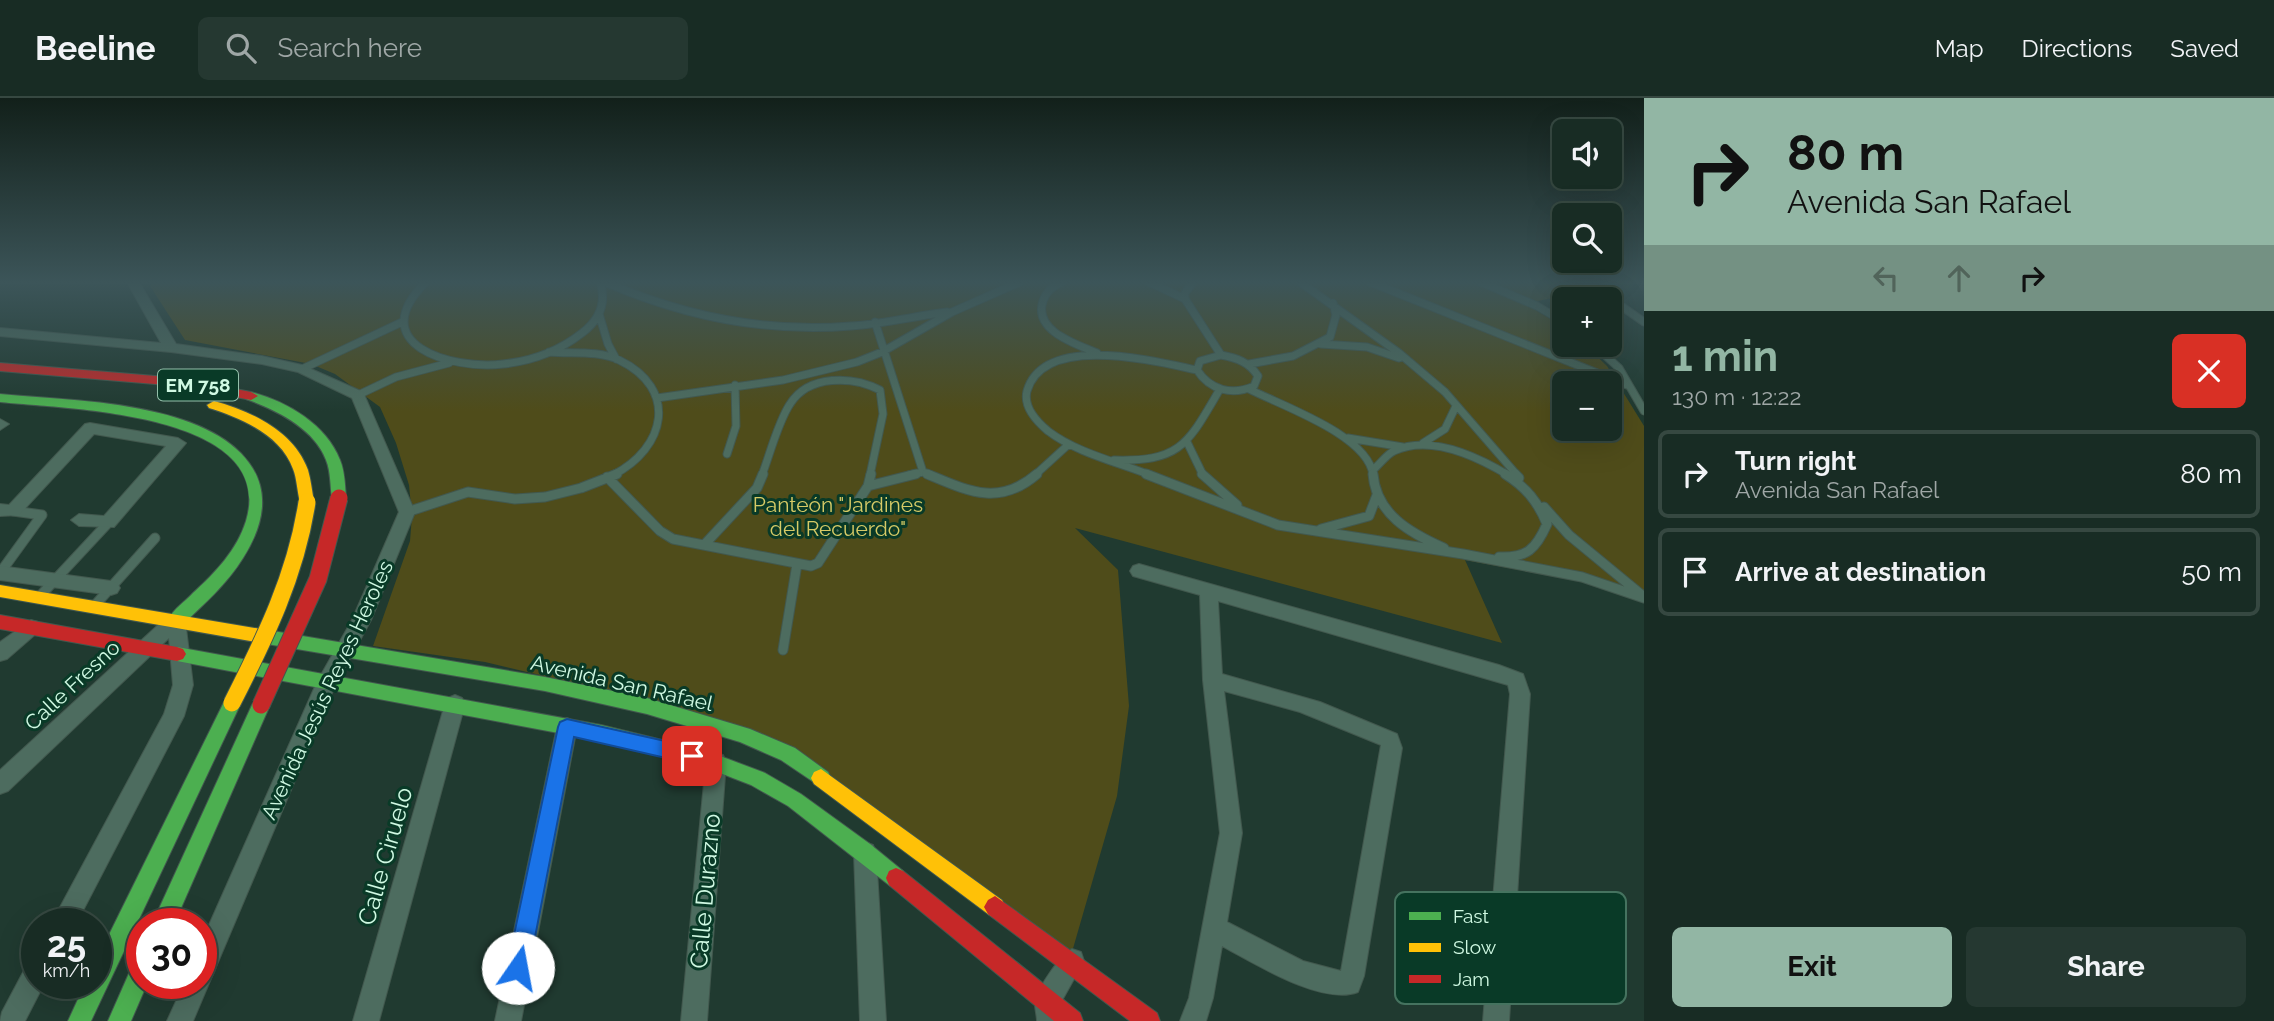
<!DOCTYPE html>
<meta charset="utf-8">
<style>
:root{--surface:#182c24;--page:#253831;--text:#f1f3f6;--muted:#9fa7a6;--line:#364841;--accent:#92b6a4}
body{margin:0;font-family:Raleway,sans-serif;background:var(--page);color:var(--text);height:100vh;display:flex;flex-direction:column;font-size:26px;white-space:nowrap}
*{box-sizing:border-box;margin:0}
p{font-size:23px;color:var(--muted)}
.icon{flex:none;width:38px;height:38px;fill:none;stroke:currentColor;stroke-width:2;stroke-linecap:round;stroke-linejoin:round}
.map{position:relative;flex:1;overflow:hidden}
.details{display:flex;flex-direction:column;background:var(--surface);width:630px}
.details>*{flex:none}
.banner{background:#92b6a4;color:#111;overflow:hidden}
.fabs{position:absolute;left:1552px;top:21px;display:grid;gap:14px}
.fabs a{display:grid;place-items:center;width:70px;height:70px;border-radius:10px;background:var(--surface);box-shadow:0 7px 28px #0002,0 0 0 2px var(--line);font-size:35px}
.speed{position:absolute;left:21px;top:810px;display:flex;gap:14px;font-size:35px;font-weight:700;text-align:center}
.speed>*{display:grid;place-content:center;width:91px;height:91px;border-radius:50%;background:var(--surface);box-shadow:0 7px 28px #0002,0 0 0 2px var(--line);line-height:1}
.speed small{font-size:18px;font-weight:400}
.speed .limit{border:10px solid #d22;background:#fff;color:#111}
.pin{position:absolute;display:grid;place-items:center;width:60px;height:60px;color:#fff;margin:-30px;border-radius:14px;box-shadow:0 4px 10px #0006}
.me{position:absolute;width:77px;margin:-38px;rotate:12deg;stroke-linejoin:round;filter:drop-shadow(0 0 5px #0008)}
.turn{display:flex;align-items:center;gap:24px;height:147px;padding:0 28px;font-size:32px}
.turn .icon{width:91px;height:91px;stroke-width:2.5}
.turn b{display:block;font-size:49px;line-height:60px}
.lanes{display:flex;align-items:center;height:66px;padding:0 28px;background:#0003;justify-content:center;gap:35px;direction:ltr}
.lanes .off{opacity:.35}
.round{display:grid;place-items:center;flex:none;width:74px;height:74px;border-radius:10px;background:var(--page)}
.overview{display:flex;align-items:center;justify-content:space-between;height:119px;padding:0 28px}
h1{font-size:42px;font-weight:700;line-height:52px;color:var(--accent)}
.button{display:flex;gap:14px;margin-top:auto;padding:14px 28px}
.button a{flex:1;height:80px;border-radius:10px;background:var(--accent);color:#111;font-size:28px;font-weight:700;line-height:80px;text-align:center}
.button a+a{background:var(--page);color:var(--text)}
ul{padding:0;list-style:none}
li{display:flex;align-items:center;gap:21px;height:88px;margin:0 14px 10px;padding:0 14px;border:4px solid var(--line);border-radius:10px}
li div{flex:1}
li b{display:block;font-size:26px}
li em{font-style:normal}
header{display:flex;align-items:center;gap:42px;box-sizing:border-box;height:98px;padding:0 35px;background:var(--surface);border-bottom:2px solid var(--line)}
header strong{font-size:33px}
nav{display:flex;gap:38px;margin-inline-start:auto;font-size:24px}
.search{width:490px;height:63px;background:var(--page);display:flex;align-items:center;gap:18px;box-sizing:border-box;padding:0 24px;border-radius:10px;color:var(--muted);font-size:26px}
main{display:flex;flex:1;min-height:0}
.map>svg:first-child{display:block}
</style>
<header>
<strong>Beeline</strong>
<div class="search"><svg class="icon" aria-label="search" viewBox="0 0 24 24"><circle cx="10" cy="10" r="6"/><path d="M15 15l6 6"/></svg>Search here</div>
<nav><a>Map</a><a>Directions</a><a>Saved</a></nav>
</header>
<main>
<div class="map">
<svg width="1644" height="923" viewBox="0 0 1644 923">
<rect width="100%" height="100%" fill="#203a30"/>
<path fill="#4f4c1a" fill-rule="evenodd" d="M152 184H1580L1592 191 1525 206 1564 229V247H1585L1607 268 1644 328V503L1594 486 1465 462 1502 545 1075 430 1118 472 1129 608 1117 698 1072 854 789 654 595 590 485 564 373 548 410 443 412 418 409 387 396 345 380 309 335 276 311 266 185 242 150 188ZM1564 285H1610V331H1564Z"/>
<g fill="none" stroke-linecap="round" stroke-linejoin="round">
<g stroke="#42584e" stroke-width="9">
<path id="lane-far1" d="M426 184C363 246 450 272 503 266 532 263 559 253 582 235 599 222 607 205 600 184
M605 184C683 218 766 235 851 228 883 226 915 218 947 214
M1062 184C1053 188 1046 193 1043 203 1033 233 1076 246 1097 255
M1149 184 1185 201
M1193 184 1185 195V201L1221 257
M1300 184 1399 255 1445 294 1517 377
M1370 184 1627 287
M1481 184 1537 208 1564 224
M1587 184 1644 224
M599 216 608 246 616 261
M875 224 923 374 931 377
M1321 246 1367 249 1399 260
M1594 247 1619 270 1644 313
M549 254C572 256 598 252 619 262 679 291 666 350 613 377
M1221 257C1237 260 1249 264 1258 278L1254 288C1232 298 1210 292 1197 272L1200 263Z
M1249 266 1293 258 1330 239 1336 217 1333 205
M302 271 402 224
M1249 291C1282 308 1368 337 1373 377
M358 297 396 279 449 265
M657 300 783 282 857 264 882 254 952 214 1020 184
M1348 340 1403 349
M1187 344 1203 377
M1423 345 1445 331 1456 308
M727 356 736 328 735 287
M1114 362C1182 364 1188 345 1220 291
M1374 371C1380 366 1387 356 1394 353 1430 336 1478 359 1508 377
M762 377C770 356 778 324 790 306 809 276 853 278 880 292L883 316 870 377
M909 377 923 374
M1035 377 1069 346
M1150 377C1117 364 1077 355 1048 333 1036 323 1023 309 1027 293 1044 235 1154 263 1197 272"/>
</g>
<g stroke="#42584e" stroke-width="11">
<path id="lane" d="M927 376C968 393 999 409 1037 376
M1146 376 1278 427 1463 456 1582 479 1644 500
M1202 376 1237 407
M1373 376C1376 416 1410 435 1444 450
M1515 376 1519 380
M607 379 660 433 673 441 811 468 818 465 868 388 916 376
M868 388 871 376
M1544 409 1569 437 1643 498
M407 414 468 394 515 401 545 399 581 390 617 376
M1321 431 1369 418 1377 397
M704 447 757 390 763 376
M1499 459C1527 460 1536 451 1547 426 1538 404 1526 389 1505 376
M0 475 42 417 13 413
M40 498 108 425
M96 506 155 440
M783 552 797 466"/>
</g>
<g stroke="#42584e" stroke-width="2">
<path id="street" d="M127 184H139L176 246 262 258 302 267 363 294 415 414 371 522 335 588 193 923H167L184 886H201V845L317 584 352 522 399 414 352 300 298 274 262 266 171 254 0 238V230L161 245Z
M0 321 9 326 0 332Z
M90 325 178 340 186 345 114 429 79 428 71 422 79 416 104 418 166 348 94 336 19 417 0 418V406L9 407 85 326Z
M1139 466 1499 567 1523 576 1530 596 1509 923H1483L1510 596 1508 587 1218 503 1222 576 1320 604 1397 636 1402 650 1364 878 1358 894C1322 908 1254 865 1222 848L1213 900 1206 923H1180L1189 900 1220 735 1203 582 1200 497 1133 478 1130 473 1133 468ZM1224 593 1300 614 1381 647 1341 873 1303 863 1227 824 1242 735Z
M0 468 111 483 117 485 120 490 117 495 111 497 0 482Z
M176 515 183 517 185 522 193 587 184 618 76 826H51L164 616 173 587 169 540 8 693 0 696V672L169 517Z
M31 522 38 524 40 529 38 534 7 561 0 563V544Z
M455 597 462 600 465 606 379 923H353L445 606 448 600Z
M567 620 574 623 577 629 521 923H495L557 629 560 623Z
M716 655 723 657 726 664 707 923H681L706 664 709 657Z
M865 744 873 747 876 755 886 923H860L854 755 857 747Z
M1072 851 1081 854 1084 863 1060 906 1063 923H1037C1037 918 1035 911 1035 906 1035 893 1061 856 1072 851Z
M37 862V886H44L25 923H0L2 914 28 865Z"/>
</g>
<g stroke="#42584e" stroke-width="2">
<path id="fast" d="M251 294C286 303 326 326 340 362 345 374 345 388 346 400L344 404H334L332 400C330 388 331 374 326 362 314 330 276 312 246 301L244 298Z
M0 296C53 301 107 302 159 315 235 333 294 380 243 460 227 486 204 506 182 527H170L168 522C173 511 185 504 193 495 215 475 237 452 246 423 279 313 63 311 0 304Z
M261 531 545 579 647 600 750 631 795 650 828 674 831 680 828 686 821 689 781 662 740 644 647 616 545 593 261 545 255 543 253 538 255 533Z
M177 549 601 627 707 653 765 675 801 696 870 746 903 773 906 780 903 787 896 790 889 787 788 708 751 687 707 670 601 643 177 563 171 561 168 556 171 551Z
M232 597 238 600 241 605 91 923H68L85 886H96V863L226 600Z
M261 599 267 602 270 607 174 826H152L252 607 255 602Z
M142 861V886H147L131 923H108L134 864Z"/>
</g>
<g stroke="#42584e" stroke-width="2">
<path id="slow" d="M214 303C251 313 294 333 308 372 311 382 312 393 314 404L312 408 307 409 300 404C297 393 297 381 293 371 281 337 241 320 209 310L207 307Z
M0 487 261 531 267 533 269 538 267 543 261 545 0 499Z
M821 671 1002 802 1006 809 1002 816 995 820 988 816 814 686 811 680 814 674Z"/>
</g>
<g stroke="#42584e" stroke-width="2">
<path id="jam" d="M0 265 179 280 251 294 258 298 251 302 179 288 0 273Z
M0 517 177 549 183 551 186 556 183 561 177 563 0 531Z
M896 770 903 773 1080 915 1083 923H1054L889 787 886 780 889 773Z
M995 798 1157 915 1160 923H1130L988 816 984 809 988 802Z"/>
</g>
<use href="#lane-far1" stroke="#4d6c5f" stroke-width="7"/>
<use href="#lane" stroke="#4d6c5f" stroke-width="9"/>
<use href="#street" fill="#4d6c5f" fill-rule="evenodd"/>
<use href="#fast" fill="#4caf50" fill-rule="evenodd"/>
<use href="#slow" fill="#ffc107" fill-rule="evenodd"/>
<use href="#jam" fill="#c62828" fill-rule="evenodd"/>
<g stroke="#42584e" stroke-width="19" stroke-linecap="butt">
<path id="slow-bridge" d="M232 605C265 540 296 477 307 404"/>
</g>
<g stroke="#42584e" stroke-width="19" stroke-linecap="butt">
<path id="jam-bridge" d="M261 607 318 481 339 400"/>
</g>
<use href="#slow-bridge" stroke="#ffc107" stroke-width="17"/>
<use href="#jam-bridge" stroke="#c62828" stroke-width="17"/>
</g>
<linearGradient id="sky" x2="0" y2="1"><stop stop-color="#12201a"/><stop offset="0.59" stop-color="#3c5559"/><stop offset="1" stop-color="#3c5559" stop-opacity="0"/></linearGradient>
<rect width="1644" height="313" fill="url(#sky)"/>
<path fill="#1a73e8" stroke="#114b97" stroke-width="2" d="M567 621 692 649 699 652 701 658 699 664 692 666 574 639 529 870 526 877 518 881 510 877 507 870 558 629 560 624Z"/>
<g text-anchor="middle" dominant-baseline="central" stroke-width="6" stroke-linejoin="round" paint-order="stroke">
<rect fill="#093a27" stroke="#94c0ab" stroke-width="2" x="158" y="271.5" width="80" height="31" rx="5"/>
<g font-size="19" font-weight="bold" fill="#d0f9e3">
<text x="198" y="287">EM 758</text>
</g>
<g font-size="21" fill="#d6ca66" stroke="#093a27">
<text x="838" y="406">Panteón "Jardines<tspan x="838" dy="24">del Recuerdo"</tspan></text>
</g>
<g font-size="21" fill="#d0f9e3" stroke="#093a27">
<text transform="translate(622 585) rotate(13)">Avenida San Rafael</text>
<text transform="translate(72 587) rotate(-43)">Calle Fresno</text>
<text transform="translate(327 592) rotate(-65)">Avenida Jesús Reyes Heroles</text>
</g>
<g font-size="24" fill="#d0f9e3" stroke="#093a27">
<text transform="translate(385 758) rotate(-74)">Calle Ciruelo</text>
<text transform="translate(705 793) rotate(-85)">Calle Durazno</text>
</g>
</g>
<rect x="1395" y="794" width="231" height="112" rx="10" fill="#093a27" stroke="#45735f" stroke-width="2"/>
<rect x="1409" y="814" width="32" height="8" fill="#4caf50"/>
<rect x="1409" y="845" width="32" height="9" fill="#ffc107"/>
<rect x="1409" y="877" width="32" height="8" fill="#c62828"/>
<g font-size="19" fill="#d0f9e3">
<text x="1453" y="825">Fast</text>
<text x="1453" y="856">Slow</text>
<text x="1453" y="888">Jam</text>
</g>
</svg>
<div class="fabs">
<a><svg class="icon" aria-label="sound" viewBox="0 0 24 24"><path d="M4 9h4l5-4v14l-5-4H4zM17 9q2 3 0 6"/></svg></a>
<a><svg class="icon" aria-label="search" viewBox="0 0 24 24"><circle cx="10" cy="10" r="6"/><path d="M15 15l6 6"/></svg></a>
<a>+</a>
<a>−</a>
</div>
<div class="speed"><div>25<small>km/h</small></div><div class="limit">30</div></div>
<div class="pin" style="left:692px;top:658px;background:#d93025"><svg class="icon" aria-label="arrive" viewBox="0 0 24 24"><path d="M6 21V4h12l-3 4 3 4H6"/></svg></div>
<svg class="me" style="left:518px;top:870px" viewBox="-20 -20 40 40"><circle r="19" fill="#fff"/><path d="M0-13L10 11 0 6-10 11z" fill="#1a73e8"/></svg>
</div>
<section class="details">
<div class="banner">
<div class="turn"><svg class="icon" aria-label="right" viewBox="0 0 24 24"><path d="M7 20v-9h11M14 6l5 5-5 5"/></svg><div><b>80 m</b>Avenida San Rafael</div></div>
<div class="lanes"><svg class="icon off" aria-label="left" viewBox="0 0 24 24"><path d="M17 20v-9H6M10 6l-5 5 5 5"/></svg><svg class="icon off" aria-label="ahead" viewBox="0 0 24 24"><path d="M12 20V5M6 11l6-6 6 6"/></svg><svg class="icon" aria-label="right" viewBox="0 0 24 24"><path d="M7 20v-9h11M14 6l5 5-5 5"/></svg></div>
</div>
<div class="overview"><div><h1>1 min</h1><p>130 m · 12:22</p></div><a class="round" style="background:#d93025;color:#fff"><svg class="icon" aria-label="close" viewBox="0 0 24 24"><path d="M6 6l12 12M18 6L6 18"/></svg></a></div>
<ul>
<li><svg class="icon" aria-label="right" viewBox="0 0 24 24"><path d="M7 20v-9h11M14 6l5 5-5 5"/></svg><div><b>Turn right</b><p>Avenida San Rafael</p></div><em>80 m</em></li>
<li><svg class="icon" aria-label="arrive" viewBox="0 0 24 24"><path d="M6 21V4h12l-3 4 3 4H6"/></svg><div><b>Arrive at destination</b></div><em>50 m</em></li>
</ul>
<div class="button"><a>Exit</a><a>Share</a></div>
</section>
</main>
